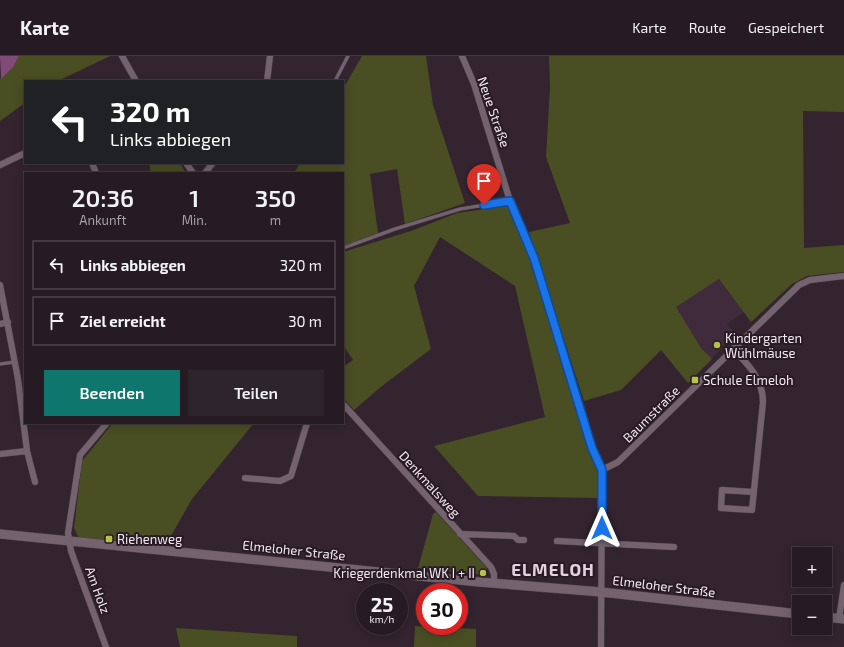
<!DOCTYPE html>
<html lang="de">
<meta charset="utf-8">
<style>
:root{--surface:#261b23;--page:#2e242b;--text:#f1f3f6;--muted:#a4a1a6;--line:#423941;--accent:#0f766e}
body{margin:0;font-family:"Exo 2",sans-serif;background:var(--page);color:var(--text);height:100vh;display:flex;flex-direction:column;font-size:15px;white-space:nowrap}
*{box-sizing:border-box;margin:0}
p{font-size:13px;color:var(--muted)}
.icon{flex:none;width:22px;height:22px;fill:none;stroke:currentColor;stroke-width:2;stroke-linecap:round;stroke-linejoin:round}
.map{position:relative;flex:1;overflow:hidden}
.sheet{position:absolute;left:24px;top:116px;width:320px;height:252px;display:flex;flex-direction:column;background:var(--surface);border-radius:0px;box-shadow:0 2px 10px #0003,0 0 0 1px var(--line)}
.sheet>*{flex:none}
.guide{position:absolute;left:24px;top:24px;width:320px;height:84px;border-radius:0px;box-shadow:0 2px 10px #0003,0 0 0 1px var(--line);background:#202124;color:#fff;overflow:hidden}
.controls{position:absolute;left:792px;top:491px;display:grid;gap:8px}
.controls a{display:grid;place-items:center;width:40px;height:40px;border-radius:0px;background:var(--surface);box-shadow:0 2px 10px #0003,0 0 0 1px var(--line);font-size:20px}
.speed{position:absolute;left:356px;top:527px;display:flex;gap:8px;font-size:20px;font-weight:700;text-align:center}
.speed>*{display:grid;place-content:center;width:52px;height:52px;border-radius:50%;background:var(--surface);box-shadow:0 2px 10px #0003,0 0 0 1px var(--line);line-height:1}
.speed small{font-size:10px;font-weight:400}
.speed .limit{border:6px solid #d22;background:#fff;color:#111}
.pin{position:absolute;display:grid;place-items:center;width:34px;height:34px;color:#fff;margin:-41px -17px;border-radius:50% 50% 50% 0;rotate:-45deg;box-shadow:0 0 4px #0007}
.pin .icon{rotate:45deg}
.me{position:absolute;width:44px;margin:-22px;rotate:0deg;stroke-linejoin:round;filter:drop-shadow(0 0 3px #0008)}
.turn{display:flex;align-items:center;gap:14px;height:84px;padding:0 20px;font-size:18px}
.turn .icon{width:52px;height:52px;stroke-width:2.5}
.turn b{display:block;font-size:28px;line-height:34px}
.eta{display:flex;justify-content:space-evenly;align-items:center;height:68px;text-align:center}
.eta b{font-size:24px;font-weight:600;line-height:28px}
.primary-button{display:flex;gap:8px;margin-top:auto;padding:8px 20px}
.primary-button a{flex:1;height:46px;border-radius:0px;background:var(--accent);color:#fff;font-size:16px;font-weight:600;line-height:46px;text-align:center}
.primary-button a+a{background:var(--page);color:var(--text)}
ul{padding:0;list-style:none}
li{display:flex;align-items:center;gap:12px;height:50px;margin:0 8px 6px;padding:0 12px;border:2px solid var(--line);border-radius:0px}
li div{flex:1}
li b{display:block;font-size:15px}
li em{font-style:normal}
header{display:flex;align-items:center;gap:24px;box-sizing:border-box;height:56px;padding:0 20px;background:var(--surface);border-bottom:1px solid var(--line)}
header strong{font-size:19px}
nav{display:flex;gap:22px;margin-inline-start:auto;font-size:14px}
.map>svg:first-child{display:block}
</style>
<header>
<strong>Karte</strong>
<nav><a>Karte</a><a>Route</a><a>Gespeichert</a></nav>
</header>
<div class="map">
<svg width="844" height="591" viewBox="0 0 844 591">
<rect width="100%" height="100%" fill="#33242f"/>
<path fill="#3f2b3b" d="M719 223 744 256 727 268 736 278 688 327 665 234 676 251Z"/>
<path fill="#4a4e23" d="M19 0H110L58 25H25V47L0 65V23L14 10Z
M362 0H426L433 49 465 147 405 168 397 113 370 118 378 177 343 190V117H294L300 107H343V33Z
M549 0H844V56L803 55 804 192 844 189V216L807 220 792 228 751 266 719 223 676 251 701 292 712 303 688 327 661 294 621 334 584 345 529 176 570 167 546 101 550 31Z
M149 107H180L186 117H151Z
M508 150 531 201 576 347 598 417V442L478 440 434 390 545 361 515 230 440 181 414 230 431 293 382 330 354 354 343 342V311L353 304 343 289V196L411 175 457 157Z
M113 367H254L192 443 167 487 79 482 74 472 82 405Z
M436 456 487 512 484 519 418 512 433 458Z
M415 570 476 573V591H414Z
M176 572 297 580V591H180Z"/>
<path fill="#824a76" d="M0 0H19L14 10 1 23Z"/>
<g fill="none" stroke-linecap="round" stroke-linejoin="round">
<g stroke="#4e424b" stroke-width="4">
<path id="lane" d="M335 25 348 0
M343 192 395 173 460 153 510 145
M0 308 15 306"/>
</g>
<g stroke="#4e424b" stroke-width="7">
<path id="street" d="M122 0 136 25
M462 0 474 28 510 145 534 202 592 392 602 414 601 591
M267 25 270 0
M92 107 96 117
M186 107 193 117
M0 109 25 97
M205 117 213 107
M0 229 18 323 27 395 35 426
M0 268 8 266
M732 293C748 307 763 324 763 346L752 454 721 452 722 434 753 436
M343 348 491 511 494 518V526
M0 398 27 395
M602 414 618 406 799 229 810 224 844 220
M245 422 280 425 291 420 307 367
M460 478 514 480 518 484H524
M557 485 674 491
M839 563 844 529
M106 591 71 495 68 477 80 399 107 367"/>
</g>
<g stroke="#4e424b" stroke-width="10">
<path id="secondary" d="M0 478 479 526 601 536 799 558
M825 561 844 563"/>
</g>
<use href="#lane" stroke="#74636f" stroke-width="3"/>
<use href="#street" stroke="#74636f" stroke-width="6"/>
<use href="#secondary" stroke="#74636f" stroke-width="9"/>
</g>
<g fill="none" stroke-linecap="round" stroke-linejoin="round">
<g stroke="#114b97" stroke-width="10">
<path id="route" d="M484 149 510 145 534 202 592 392 602 414V472"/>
</g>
<use href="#route" stroke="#1a73e8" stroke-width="7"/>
</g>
<g fill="#b6c148" stroke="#281b25" stroke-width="1.5">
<circle cx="717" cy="289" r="4"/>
<rect x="691" y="320" width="8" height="8" rx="2"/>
<rect x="105" y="479" width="8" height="8" rx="2"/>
<circle cx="483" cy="517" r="4"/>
</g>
<g text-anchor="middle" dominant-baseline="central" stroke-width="4" stroke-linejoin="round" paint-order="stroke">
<g font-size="13" fill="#f3e9f1" stroke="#281b25">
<text transform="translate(494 56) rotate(71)">Neue Straße</text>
<text transform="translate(651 358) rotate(-45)">Baumstraße</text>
<text transform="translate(430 428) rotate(48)">Denkmalsweg</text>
<text transform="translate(294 494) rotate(6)">Elmeloher Straße</text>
<text transform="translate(664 530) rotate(7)">Elmeloher Straße</text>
<text transform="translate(98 534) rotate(70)">Am Holz</text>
</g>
<g font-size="13" fill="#f3e9f1" stroke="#281b25" text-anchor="start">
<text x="725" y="282">Kindergarten<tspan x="725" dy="15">Wühlmäuse</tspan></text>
<text x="703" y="324">Schule Elmeloh</text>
<text x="117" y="483">Riehenweg</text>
<text x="475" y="517" text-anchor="end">Kriegerdenkmal WK I + II</text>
</g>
<g font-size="17" font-weight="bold" letter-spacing="1" fill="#e4d0df" stroke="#281b25">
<text x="553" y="513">ELMELOH</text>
</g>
</g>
</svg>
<div class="controls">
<a>+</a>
<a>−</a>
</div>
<div class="speed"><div>25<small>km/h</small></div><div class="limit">30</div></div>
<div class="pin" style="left:484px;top:149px;background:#d93025"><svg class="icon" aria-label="arrive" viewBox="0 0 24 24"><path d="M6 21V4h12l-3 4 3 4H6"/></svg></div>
<svg class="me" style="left:602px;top:472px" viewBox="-20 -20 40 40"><path d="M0-17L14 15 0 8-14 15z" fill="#1a73e8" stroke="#fff" stroke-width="4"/></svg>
<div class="guide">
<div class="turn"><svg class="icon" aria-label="left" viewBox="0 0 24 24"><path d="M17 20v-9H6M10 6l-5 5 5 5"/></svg><div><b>320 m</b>Links abbiegen</div></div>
</div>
<section class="sheet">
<div class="eta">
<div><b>20:36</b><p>Ankunft</p></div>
<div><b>1</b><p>Min.</p></div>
<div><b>350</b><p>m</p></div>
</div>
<ul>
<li><svg class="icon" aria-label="left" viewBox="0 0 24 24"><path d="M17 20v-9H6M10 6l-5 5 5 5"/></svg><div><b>Links abbiegen</b></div><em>320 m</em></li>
<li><svg class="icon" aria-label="arrive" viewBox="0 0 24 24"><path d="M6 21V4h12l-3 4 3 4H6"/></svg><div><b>Ziel erreicht</b></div><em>30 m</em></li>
</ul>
<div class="primary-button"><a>Beenden</a><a>Teilen</a></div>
</section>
</div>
